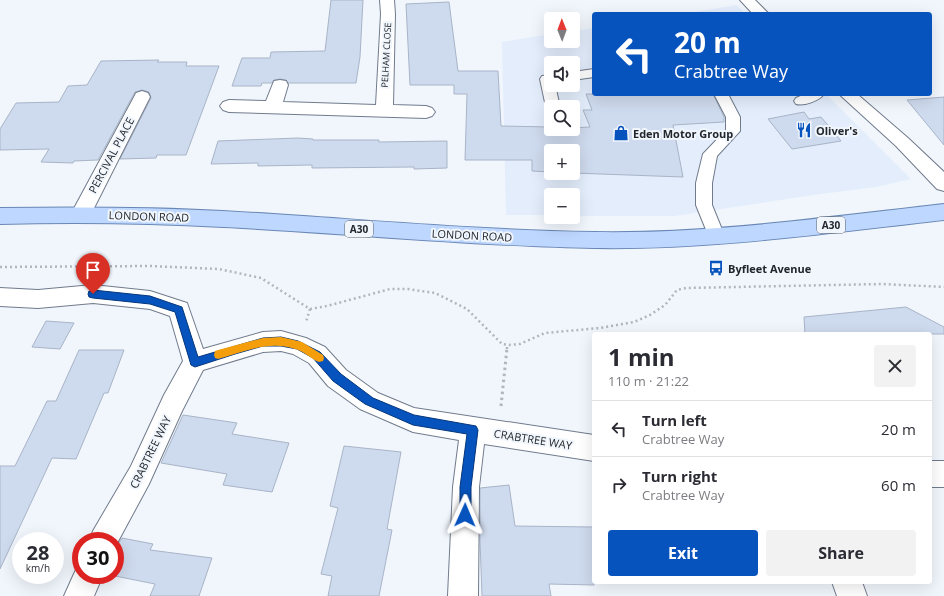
<!DOCTYPE html>
<meta charset="utf-8">
<style>
:root{--surface:#fff;--page:#f2f2f3;--text:#2b2b33;--muted:#7c7c81;--line:#e1e1e2;--accent:#0653bd}
body{margin:0;font-family:"Open Sans",sans-serif;background:var(--page);color:var(--text);height:100vh;display:flex;flex-direction:column;font-size:15px;white-space:nowrap}
*{box-sizing:border-box;margin:0}
p{font-size:13px;color:var(--muted)}
.icon{flex:none;width:22px;height:22px;fill:none;stroke:currentColor;stroke-width:2;stroke-linecap:round;stroke-linejoin:round}
.map{position:relative;flex:1;overflow:hidden}
.sheet{position:absolute;left:592px;top:332px;width:340px;height:252px;display:flex;flex-direction:column;background:var(--surface);border-radius:4px;box-shadow:0 4px 16px #0002}
.sheet>*{flex:none}
.banner{position:absolute;left:592px;top:12px;width:340px;height:84px;border-radius:4px;box-shadow:0 4px 16px #0002;background:#0653bd;color:#fff;overflow:hidden}
.needle{width:26px;rotate:359deg}
.tools{position:absolute;left:544px;top:12px;display:grid;gap:8px}
.tools a{display:grid;place-items:center;width:36px;height:36px;border-radius:4px;background:var(--surface);box-shadow:0 4px 16px #0002;font-size:20px}
.speed{position:absolute;left:12px;top:532px;display:flex;gap:8px;font-size:20px;font-weight:700;text-align:center}
.speed>*{display:grid;place-content:center;width:52px;height:52px;border-radius:50%;background:var(--surface);box-shadow:0 4px 16px #0002;line-height:1}
.speed small{font-size:10px;font-weight:400}
.speed .limit{border:6px solid #d22;background:#fff;color:#111}
.pin{position:absolute;display:grid;place-items:center;width:34px;height:34px;color:#fff;margin:-41px -17px;border-radius:50% 50% 50% 0;rotate:-45deg;box-shadow:0 0 4px #0007}
.pin .icon{rotate:45deg}
.me{position:absolute;width:44px;margin:-22px;rotate:1deg;stroke-linejoin:round;filter:drop-shadow(0 0 3px #0008)}
.turn{display:flex;align-items:center;gap:14px;height:84px;padding:0 16px;font-size:18px}
.turn .icon{width:52px;height:52px;stroke-width:2.5}
.turn b{display:block;font-size:28px;line-height:34px}
.round{display:grid;place-items:center;flex:none;width:42px;height:42px;border-radius:4px;background:var(--page)}
.head{display:flex;align-items:center;justify-content:space-between;height:68px;padding:0 16px}
h1{font-size:24px;font-weight:700;line-height:30px}
.action{display:flex;gap:8px;margin-top:auto;padding:8px 16px}
.action a{flex:1;height:46px;border-radius:4px;background:var(--accent);color:#fff;font-size:16px;font-weight:700;line-height:46px;text-align:center}
.action a+a{background:var(--page);color:var(--text)}
ul{padding:0;list-style:none}
li{display:flex;align-items:center;gap:12px;height:56px;padding:0 16px;border-top:1px solid var(--line)}
li div{flex:1}
li b{display:block;font-size:15px}
li em{font-style:normal}
.map>svg:first-child{display:block}
</style>
<div class="map">
<svg width="944" height="596" viewBox="0 0 944 596">
<rect width="100%" height="100%" fill="#f1f6fd"/>
<path fill="#e3edfc" fill-rule="evenodd" d="M737 5 745 14H682Z
M594 28V94H826L911 179 876 187 813 195 675 216H573V195H551V215H506L502 42 551 34V41H573V31ZM551 63H573V85H551ZM551 107H573V129H551ZM551 151H573V173H551Z"/>
<path fill="#cedaed" stroke="#a8b4c7" d="M331 0H363L360 57 356 83H288L286 80 280 79 274 80 272 83H262L261 86H232L242 58H270L271 52 325 51Z
M449 2 458 71H498L501 126 551 127V129L590 127 583 110H592L586 94H713L724 117V122L673 125 683 177 573 173V151H551V172L532 171V160H465L467 94H454V85H410L406 4Z
M159 60 157 62H187L186 66H219L186 155H157L156 158 120 159 151 98 149 92 142 90 135 92 98 160 74 161 73 163 41 162 49 149 0 150V129L16 103 59 102 68 86 87 85 101 61Z
M944 97V145L907 100Z
M804 112 809 119 821 117 841 141 792 149 768 119Z
M298 138 313 139V140H379V142L447 141V168L414 169V167L312 168V165L258 166V163L211 164 218 141Z
M906 307 944 327V334H805L804 317Z
M46 321 74 323 60 349 32 347Z
M79 350H124L108 393H104L76 459 52 458 0 569V466H15L47 401H56Z
M183 415 237 423 232 434 289 443 272 492 223 485 227 474 161 463Z
M344 446 401 452 387 529 392 530 379 596H328L332 576 321 574 338 508 330 506Z
M509 485 515 526 594 527V585L549 584 551 596H482L480 541V488Z
M122 538 153 544 150 550 212 558 199 596H150L155 584 115 576V548Z"/>
<g fill="none" stroke-linecap="round" stroke-linejoin="round">
<g stroke="#707b8c" stroke-width="2">
<path id="service" d="M594 69V77L573 80V72Z
M551 75V85H555L560 107H551V111L548 110 546 107 540 79 542 76Z
M714 94H728L740 117V131L717 156 712 183V205L725 237 723 242 717 244 711 242 696 205V183L703 154 726 130V117Z
M805 94H824C819 101 804 106 796 104L794 101 796 98Z"/>
</g>
<g stroke="#707b8c" stroke-width="2">
<path id="minor" d="M380 0H394L395 14 393 105 426 106 432 108 435 112 432 116 426 118 229 112 223 110 220 106 223 102 229 100 266 101 274 81 280 80 286 81 288 85 283 102 376 105 381 14Z
M740 0H755L769 14H753Z
M142 91 148 93 150 97 91 214 88 219 81 222 74 219 71 214 134 97 136 93Z
M839 94H857L908 138 944 172V191L937 189 896 146Z
M93 285 150 291 187 303 203 349 263 332 281 331 306 338 325 347 346 370 378 393 414 408 594 435V461L484 444 479 487 478 596H448L453 487 459 440 413 432 360 409 328 386 309 363 293 354 281 351 263 352 203 370 182 411 149 484 115 547V541H89L93 531 131 466 164 395 183 361 170 316 150 309 93 303 38 308 0 306V288L38 290Z
M930 461H944V487H930Z
M81 563V575H103L94 596H64L78 565Z
M832 582H862L867 596H837Z"/>
</g>
<g stroke="#6a88b5" stroke-width="2">
<path id="primary" d="M944 204V220C828 233 711 250 594 248 470 246 347 233 223 227 149 223 75 222 0 224V208C75 207 149 207 223 211 347 218 470 230 594 232 711 234 828 217 944 204Z"/>
</g>
<path stroke="#b1b6bd" stroke-width="2.5" stroke-dasharray="2 3" stroke-linecap="butt" d="M0 267 150 266 219 269 261 278 310 309 306 322
M310 309 327 306 390 289H408L435 293 467 309 502 344 509 345 520 344 545 333 600 328 634 322 650 315 665 305 677 290 686 288 882 284 944 287
M507 349V345"/>
<path stroke="#b1b6bd" stroke-width="3" stroke-dasharray="2.5 3.5" stroke-linecap="butt" d="M501 406 507 348"/>
<use href="#service" fill="#fff" fill-rule="evenodd"/>
<use href="#minor" fill="#fff" fill-rule="evenodd"/>
<use href="#primary" fill="#bed7fe" fill-rule="evenodd"/>
</g>
<path fill="#0653bd" stroke="#04367b" d="M93 290 150 296 182 307 198 357 263 338 281 337 298 341 320 352 341 374 373 398 414 415 476 426 478 430 471 487V515L469 519 465 521 461 519 460 515V487L467 434 413 425 365 404 333 381 313 358 297 349 281 346H263L235 354 195 367 191 365 175 312 150 304 93 298 89 297 88 294 89 291Z"/>
<path fill="#f59e0b" d="M281 337 302 342 323 355 324 358 323 361 319 362C311 359 304 351 295 349 269 340 243 352 218 359L215 358 214 355 215 351 218 350 263 338Z"/>
<defs>
<g id="restaurant-bare" transform="scale(1.2)"><path d="M-5-6h1v4h1v-4h1v4h1v-4h1v5L-1.5 .5V6h-2V.5L-5-1ZM5-6V6H3V1.5H1.5Q1.5-4 5-6Z" fill="#0653bd" stroke="#f1f6fd" stroke-width="2.5" paint-order="stroke"/></g>
<g id="shop-bare" transform="scale(1.2)"><path d="M-5-2.5h2.3a2.7 3.5 0 0 1 5.4 0H5L5.5 6h-11ZM-1.5-2.5h3a1.5 2.3 0 0 0-3 0Z" fill="#0653bd" stroke="#f1f6fd" stroke-width="2.5" paint-order="stroke"/></g>
<g id="bus-bare" transform="scale(1.2)"><path d="M-5-6H5V4H4V6H2V4H-2V6H-4V4H-5ZM-3.5-4V0h7V-4ZM-3.5 1.2v1.5H-2V1.2ZM2 1.2v1.5H3.5V1.2Z" fill="#0653bd" stroke="#f1f6fd" stroke-width="2.5" paint-order="stroke"/></g>
</defs>
<g fill-rule="evenodd">
<use href="#restaurant-bare" x="804" y="130"/>
<use href="#shop-bare" x="621" y="133"/>
<use href="#bus-bare" x="716" y="268"/>
</g>
<g text-anchor="middle" dominant-baseline="central" stroke-width="4" stroke-linejoin="round" paint-order="stroke">
<g font-size="9" fill="#21262d" stroke="#f1f6fd">
<text transform="translate(386 55) rotate(-87)">PELHAM CLOSE</text>
</g>
<g fill="#f1f6fd" stroke="#5f646b" stroke-width="1">
<rect x="817" y="217" width="28" height="16" rx="3"/>
<rect x="345" y="221" width="28" height="16" rx="3"/>
</g>
<g font-size="10" font-weight="bold" fill="#21262d">
<text x="831" y="225">A30</text>
<text x="359" y="229">A30</text>
</g>
<g font-size="11" font-weight="bold" fill="#21262d" stroke="#f1f6fd" text-anchor="start">
<text x="816" y="130">Oliver's</text>
<text x="633" y="133">Eden Motor Group</text>
<text x="728" y="268">Byfleet Avenue</text>
</g>
<g font-size="11" fill="#21262d" stroke="#f1f6fd">
<text transform="translate(111 155) rotate(-62)">PERCIVAL PLACE</text>
<text transform="translate(149 216) rotate(2)">LONDON ROAD</text>
<text transform="translate(472 235) rotate(3)">LONDON ROAD</text>
<text transform="translate(533 439) rotate(9)">CRABTREE WAY</text>
<text transform="translate(150 452) rotate(-64)">CRABTREE WAY</text>
</g>
</g>
</svg>
<div class="tools">
<a><svg class="needle" viewBox="-14 -14 28 28"><path d="M0-13l5 13h-10z" fill="#e53935"/><path d="M0 13l5-13h-10z" fill="#7c7c81"/></svg></a>
<a><svg class="icon" aria-label="sound" viewBox="0 0 24 24"><path d="M4 9h4l5-4v14l-5-4H4zM17 9q2 3 0 6"/></svg></a>
<a><svg class="icon" aria-label="search" viewBox="0 0 24 24"><circle cx="10" cy="10" r="6"/><path d="M15 15l6 6"/></svg></a>
<a>+</a>
<a>−</a>
</div>
<div class="speed"><div>28<small>km/h</small></div><div class="limit">30</div></div>
<div class="pin" style="left:93px;top:294px;background:#d93025"><svg class="icon" aria-label="arrive" viewBox="0 0 24 24"><path d="M6 21V4h12l-3 4 3 4H6"/></svg></div>
<svg class="me" style="left:465px;top:515px" viewBox="-20 -20 40 40"><path d="M0-17L14 15 0 8-14 15z" fill="#0653bd" stroke="#fff" stroke-width="4"/></svg>
<div class="banner">
<div class="turn"><svg class="icon" aria-label="left" viewBox="0 0 24 24"><path d="M17 20v-9H6M10 6l-5 5 5 5"/></svg><div><b>20 m</b>Crabtree Way</div></div>
</div>
<section class="sheet">
<div class="head"><div><h1>1 min</h1><p>110 m · 21:22</p></div><a class="round"><svg class="icon" aria-label="close" viewBox="0 0 24 24"><path d="M6 6l12 12M18 6L6 18"/></svg></a></div>
<ul>
<li><svg class="icon" aria-label="left" viewBox="0 0 24 24"><path d="M17 20v-9H6M10 6l-5 5 5 5"/></svg><div><b>Turn left</b><p>Crabtree Way</p></div><em>20 m</em></li>
<li><svg class="icon" aria-label="right" viewBox="0 0 24 24"><path d="M7 20v-9h11M14 6l5 5-5 5"/></svg><div><b>Turn right</b><p>Crabtree Way</p></div><em>60 m</em></li>
</ul>
<div class="action"><a>Exit</a><a>Share</a></div>
</section>
</div>
